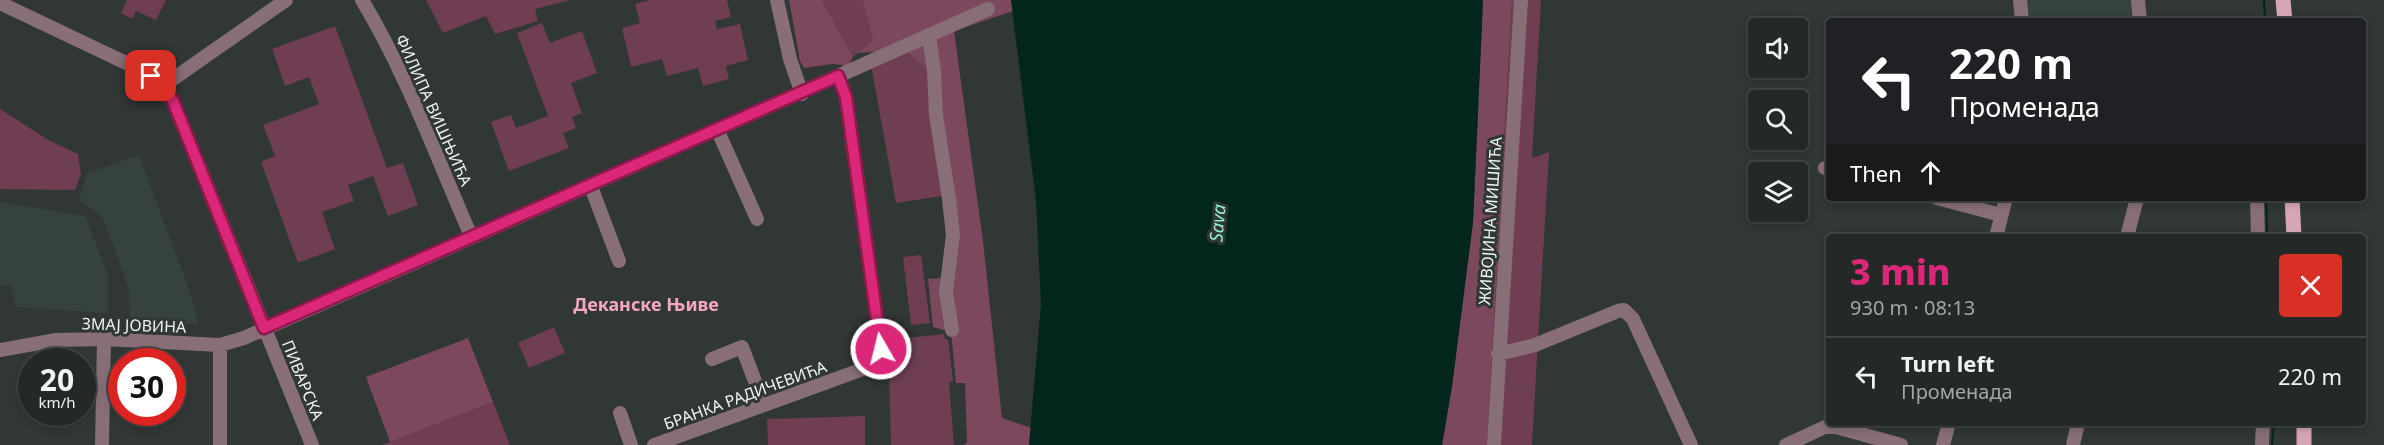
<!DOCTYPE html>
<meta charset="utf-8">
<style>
:root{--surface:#242927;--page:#2c312f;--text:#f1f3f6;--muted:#a3a6a7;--line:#414544;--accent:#db2777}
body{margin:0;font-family:"Noto Sans",sans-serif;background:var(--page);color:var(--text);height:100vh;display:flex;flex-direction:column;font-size:22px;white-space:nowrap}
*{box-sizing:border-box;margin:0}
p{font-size:20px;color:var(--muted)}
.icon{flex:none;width:33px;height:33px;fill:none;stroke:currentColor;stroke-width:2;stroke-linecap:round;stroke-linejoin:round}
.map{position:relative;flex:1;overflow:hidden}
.sheet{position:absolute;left:1826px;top:234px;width:540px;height:192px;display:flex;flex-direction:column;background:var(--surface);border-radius:6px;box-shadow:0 3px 9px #0003,0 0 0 2px var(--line)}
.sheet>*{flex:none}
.guide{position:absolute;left:1826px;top:18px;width:540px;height:183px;border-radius:6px;box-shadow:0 3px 9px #0003,0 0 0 2px var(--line);background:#202124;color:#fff;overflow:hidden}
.fabs{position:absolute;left:1748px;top:18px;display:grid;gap:12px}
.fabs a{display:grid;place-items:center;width:60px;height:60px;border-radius:6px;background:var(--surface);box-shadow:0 3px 9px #0003,0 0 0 2px var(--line);font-size:30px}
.speed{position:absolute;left:18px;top:348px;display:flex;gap:12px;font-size:30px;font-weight:700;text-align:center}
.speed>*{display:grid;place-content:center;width:78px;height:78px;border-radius:50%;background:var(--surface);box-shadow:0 3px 9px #0003,0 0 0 2px var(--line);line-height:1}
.speed small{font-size:15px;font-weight:400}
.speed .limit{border:9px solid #d22;background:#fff;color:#111}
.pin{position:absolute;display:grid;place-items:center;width:51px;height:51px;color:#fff;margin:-26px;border-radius:12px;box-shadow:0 3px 9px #0006}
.me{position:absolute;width:66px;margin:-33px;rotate:352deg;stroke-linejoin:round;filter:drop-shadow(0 0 4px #0008)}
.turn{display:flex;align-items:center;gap:21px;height:126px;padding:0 24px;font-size:27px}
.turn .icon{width:78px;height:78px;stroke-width:2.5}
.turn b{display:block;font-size:42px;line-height:51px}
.then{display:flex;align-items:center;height:57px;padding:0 24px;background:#0003;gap:12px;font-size:22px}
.round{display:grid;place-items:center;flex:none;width:63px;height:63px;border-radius:6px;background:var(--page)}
.headline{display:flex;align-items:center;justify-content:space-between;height:102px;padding:0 24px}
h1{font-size:36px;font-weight:800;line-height:45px;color:var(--accent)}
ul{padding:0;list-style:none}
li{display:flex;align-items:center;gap:18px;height:78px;padding:0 24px;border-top:2px solid var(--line)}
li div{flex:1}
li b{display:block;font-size:22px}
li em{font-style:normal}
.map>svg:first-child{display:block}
</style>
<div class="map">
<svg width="2384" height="445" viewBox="0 0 2384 445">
<rect width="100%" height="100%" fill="#303734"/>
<path fill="#35423d" d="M2021 0H2135L2137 21H2022Z
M139 155 188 286 199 324H130L129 289 103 218 79 200 87 173Z
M0 202 85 216 108 274V313L16 307 10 285H0Z"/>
<path fill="#6f3e52" d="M127 0H166L156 20 136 11 132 19 121 13Z
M426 0H570L535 9 538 21 495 34 486 16 443 33Z
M650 0H727L731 17 715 21 717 29 740 24 748 60 726 66 729 79 703 86 698 68 667 76 662 59 631 67 622 28 640 23 635 4Z
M822 0H862L873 40 853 57Z
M1512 0H1541L1532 158 1549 152 1532 445H1487Z
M542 23 550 43 582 31 597 73 571 83 582 113 572 117 576 128 563 133 569 148 509 171 491 122 511 115 516 128 548 116 517 33Z
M335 26 387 168 403 163 418 205 388 216 373 176 348 185 354 201 322 212 335 249 298 263 261 162 275 156 263 125 319 104 309 77 285 86 272 49Z
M905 50 940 82 948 195 896 203 871 65Z
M0 109 50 141 78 154 81 174 75 190 0 189Z
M921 255 930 323 911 325 903 257Z
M554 327 565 353 529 368 518 343Z
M944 334 945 339H948L953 381 949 382 954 445H891L889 374 879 346 880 341Z
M493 402 510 445H382Z
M865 416V445H768L767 419Z"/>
<path fill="#7b485d" d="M789 0H822L853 57 848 66 833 64 804 68 800 61Z
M862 0H1011L1013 11 954 31 983 241 1002 418 1031 428 1029 445H964L967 442 965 383H956L951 332 933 327 928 279 941 278 954 252 940 82 905 50 858 53 873 40Z
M1483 0H1512L1487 445H1442L1452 386 1473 222Z
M468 338 493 402 390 442 366 377Z"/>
<path fill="#03261c" d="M1011 0H1483L1473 222 1452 386 1442 445H1029L1041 304 1036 201Z"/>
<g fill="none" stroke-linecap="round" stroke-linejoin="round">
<path stroke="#03261c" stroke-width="2" d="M2264 0 2265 21
M2266 198 2267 237
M2272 445 2274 423"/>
<path stroke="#876e77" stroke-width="14" d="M362 0C407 75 436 156 471 236
M777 0 790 59 802 94
M2020 0 2022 21
M2138 0 2140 21
M0 3 145 72 163 86 173 101 312 445
M929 35 934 71 936 115 949 199 953 235 946 292 952 330
M838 76 988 9
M163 86 286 0
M717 129 757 219
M1825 168 1828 169
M590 184 619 261
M1937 198 2001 215
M2257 198 2258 237
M1996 237 2006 198
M2127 237 2137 198
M0 350 56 340 104 339 220 345 244 338 838 76 846 97 880 341 879 359 866 368 654 445
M1498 354 1535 345 1618 311 1624 310 1633 319 1691 445
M712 359 742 347 764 405
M620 413 631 445
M102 445 104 339
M220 445V345
M1494 445 1521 0
M1786 445 1825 427H1836L1901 445
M1943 445 1949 423
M2073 445 2078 423
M2262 445 2263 423"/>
<path stroke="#d7a5b8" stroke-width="15" d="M2283 0 2285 21
M2292 198 2294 237
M2304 445V423"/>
</g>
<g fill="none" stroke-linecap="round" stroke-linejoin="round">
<g stroke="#8e194d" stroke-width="15">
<path id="route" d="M151 76 163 86 173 101 264 328 838 76 846 97 881 349"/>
</g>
<use href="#route" stroke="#db2777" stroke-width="10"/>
</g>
<g text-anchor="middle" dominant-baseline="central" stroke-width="6" stroke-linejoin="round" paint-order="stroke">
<g font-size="16" fill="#eff3f1" stroke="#303734">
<text transform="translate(434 110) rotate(66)">ФИЛИПА ВИШЊИЋА</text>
<text transform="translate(1490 221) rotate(-86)">ЖИВОЈИНА МИШИЋА</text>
<text transform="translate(134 325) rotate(2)">ЗМАЈ ЈОВИНА</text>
<text transform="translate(303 380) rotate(68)">ПИВАРСКА</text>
<text transform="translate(745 395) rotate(-20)">БРАНКА РАДИЧЕВИЋА</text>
</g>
<g font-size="18" font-style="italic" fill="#90f2d0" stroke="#303734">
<text transform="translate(1217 223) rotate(-85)">Sava</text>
</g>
<g font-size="18" font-weight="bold" fill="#f5a6c5" stroke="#303734">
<text x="646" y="304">Деканске Њиве</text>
</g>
</g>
</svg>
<div class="fabs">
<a><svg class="icon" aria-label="sound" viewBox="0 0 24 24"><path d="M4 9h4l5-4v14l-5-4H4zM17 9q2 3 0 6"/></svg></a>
<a><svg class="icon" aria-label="search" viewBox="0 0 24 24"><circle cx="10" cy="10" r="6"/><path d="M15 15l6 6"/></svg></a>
<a><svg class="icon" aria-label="layers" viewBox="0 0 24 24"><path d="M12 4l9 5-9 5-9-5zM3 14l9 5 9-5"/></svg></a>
</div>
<div class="speed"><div>20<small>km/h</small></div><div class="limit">30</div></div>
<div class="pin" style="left:151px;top:76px;background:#d93025"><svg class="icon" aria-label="arrive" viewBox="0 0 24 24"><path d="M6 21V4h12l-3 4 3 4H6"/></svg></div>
<svg class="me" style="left:881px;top:349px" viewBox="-20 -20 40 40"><circle r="17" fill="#db2777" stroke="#fff" stroke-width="3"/><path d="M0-11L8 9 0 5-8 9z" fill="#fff"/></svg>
<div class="guide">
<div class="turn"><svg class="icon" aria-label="left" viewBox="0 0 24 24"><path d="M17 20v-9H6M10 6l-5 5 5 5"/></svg><div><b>220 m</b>Променада</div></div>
<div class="then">Then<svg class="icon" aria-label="ahead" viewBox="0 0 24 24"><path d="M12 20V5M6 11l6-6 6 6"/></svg></div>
</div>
<section class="sheet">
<div class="headline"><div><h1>3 min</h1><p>930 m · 08:13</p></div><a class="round" style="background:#d93025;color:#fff"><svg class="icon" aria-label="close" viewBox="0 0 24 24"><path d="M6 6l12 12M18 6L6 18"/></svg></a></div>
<ul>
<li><svg class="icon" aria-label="left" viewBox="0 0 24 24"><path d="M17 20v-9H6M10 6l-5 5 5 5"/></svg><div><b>Turn left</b><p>Променада</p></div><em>220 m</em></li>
</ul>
</section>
</div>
